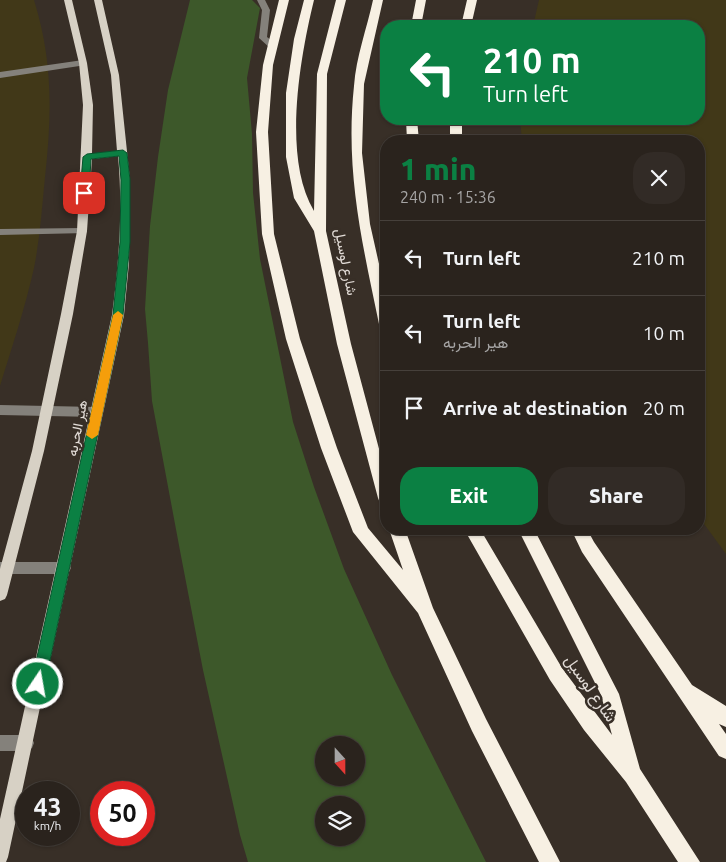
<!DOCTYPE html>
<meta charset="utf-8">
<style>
:root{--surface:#2a231d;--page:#322b26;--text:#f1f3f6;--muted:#a5a4a4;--line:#46403b;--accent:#0b8043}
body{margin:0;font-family:Ubuntu,Vazirmatn,sans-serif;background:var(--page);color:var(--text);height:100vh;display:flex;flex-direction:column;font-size:19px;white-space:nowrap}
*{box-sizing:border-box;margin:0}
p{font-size:16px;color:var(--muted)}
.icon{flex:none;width:28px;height:28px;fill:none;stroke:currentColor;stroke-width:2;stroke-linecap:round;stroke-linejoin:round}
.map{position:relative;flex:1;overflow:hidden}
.side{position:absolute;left:380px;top:135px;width:325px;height:400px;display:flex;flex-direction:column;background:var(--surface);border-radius:20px;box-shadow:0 1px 4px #0004,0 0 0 1px var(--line)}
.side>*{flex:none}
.banner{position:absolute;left:380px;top:20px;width:325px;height:105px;border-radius:20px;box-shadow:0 1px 4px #0004,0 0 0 1px var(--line);background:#0b8043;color:#fff;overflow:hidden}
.needle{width:32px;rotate:159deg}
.tools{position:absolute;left:315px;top:736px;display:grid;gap:10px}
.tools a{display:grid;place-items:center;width:50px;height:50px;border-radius:50%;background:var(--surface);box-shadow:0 1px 4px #0004,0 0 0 1px var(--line);font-size:25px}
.speed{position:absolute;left:15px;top:781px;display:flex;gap:10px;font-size:25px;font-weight:700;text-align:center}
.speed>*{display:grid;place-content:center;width:65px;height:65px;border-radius:50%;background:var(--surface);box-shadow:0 1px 4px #0004,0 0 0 1px var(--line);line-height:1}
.speed small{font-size:12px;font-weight:400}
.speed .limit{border:8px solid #d22;background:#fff;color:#111}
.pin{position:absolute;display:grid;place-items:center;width:42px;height:42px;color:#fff;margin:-21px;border-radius:10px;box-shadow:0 2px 8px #0006}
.me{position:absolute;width:55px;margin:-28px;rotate:12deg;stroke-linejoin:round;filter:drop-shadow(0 0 4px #0008)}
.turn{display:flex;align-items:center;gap:18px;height:105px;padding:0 20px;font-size:22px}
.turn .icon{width:65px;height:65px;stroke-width:2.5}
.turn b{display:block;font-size:35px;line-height:42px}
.round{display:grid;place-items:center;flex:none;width:52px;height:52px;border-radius:20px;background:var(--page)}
.overview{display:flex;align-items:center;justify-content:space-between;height:85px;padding:0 20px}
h1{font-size:30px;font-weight:800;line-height:38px;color:var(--accent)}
.button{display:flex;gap:10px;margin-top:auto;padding:10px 20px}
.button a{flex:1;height:58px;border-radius:20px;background:var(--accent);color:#fff;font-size:20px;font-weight:800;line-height:58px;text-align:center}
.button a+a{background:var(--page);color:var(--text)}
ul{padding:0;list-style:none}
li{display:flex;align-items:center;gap:15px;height:75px;padding:0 20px;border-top:1px solid var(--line)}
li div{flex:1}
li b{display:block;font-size:19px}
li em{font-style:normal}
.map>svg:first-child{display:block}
</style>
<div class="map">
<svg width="726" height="862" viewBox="0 0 726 862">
<rect width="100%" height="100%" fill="#382f27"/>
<path fill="#3d582a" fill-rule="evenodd" d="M190 0H252L260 8 247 78 252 134 253 193 260 259 293 422 314 487 344 569 392 675 486 862H248L240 835 203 670 181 556 152 401 148 343 145 309 150 226 158 157 168 90ZM324 745H356V778H324ZM324 805H356V838H324Z"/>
<path fill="#413818" d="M0 0H34C53 61 52 114 45 177 42 207 40 238 34 268 25 308 12 347 0 386Z
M539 0H726V554L699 517V141H522L520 119H699V26H533Z"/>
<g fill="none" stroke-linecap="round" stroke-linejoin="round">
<path fill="#84817b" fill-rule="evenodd" d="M257 0H265L270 10 267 37 276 44V48H270L259 38 262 10Z
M83 60 86 61V65L0 78V72Z
M82 228 86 229 87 231 86 233 0 235V229Z
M0 405 96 407 100 409 102 412 100 415 96 417 0 415Z
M0 562H64L69 564 71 568 69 572 64 574H0Z
M0 735H26L32 738 34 743 32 748 26 751H0Z"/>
<path fill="#d7d1c5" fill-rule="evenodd" d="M64 0H72L87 63 93 105 92 154 117 151 111 75 94 0H102L119 75 130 180 129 263 124 315 8 857 6 862H0V819L112 315C119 262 123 209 118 156L92 159 87 231 73 314 44 451 7 595 5 599 0 601V569L32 451 61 314 77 231 83 105 79 63Z"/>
<path fill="#f7f0e3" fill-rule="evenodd" d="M279 0H289L273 65 268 132 274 234 300 339 337 448 368 528 403 570 389 529H405L433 608 486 719 560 862H539L472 731 418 613 353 532 321 448 286 339 262 234 256 132 263 65Z
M304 0H314C300 57 282 158 314 211L317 74 336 0H346L327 74 326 231 351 344 386 475V504L380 503 378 498 337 344 314 231 294 198 286 157V93L294 39Z
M373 0H383L364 84 362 153 370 224 386 295V329L381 327 379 324C362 242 345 171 354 86 356 57 367 28 373 0Z
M416 0H426L421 26H411Z
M467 0H477L471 26H461Z
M406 119H417L419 141H407Z
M450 119H462V141H450Z
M464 529H480L562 668 612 735 601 695 518 529H534L619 694 640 769 700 862H678L626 782 584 730 550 680Z
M571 529H587L594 542 692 685 726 706V727L719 724 726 734V759L719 756 582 552Z"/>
</g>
<path fill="#0b8043" stroke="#07532c" d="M123 150 127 153 130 180V242L123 315 45 684 43 689 38 691 33 689 31 684 113 315 120 242 121 180 119 156 91 159 89 193 84 196 80 193 83 157 87 154Z"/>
<path fill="#f59e0b" d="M118 311 123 315 98 435 92 439 86 435 113 315Z"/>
<g text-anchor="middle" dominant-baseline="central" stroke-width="5" stroke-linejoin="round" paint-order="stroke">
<g font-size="14" fill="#e2dcd7" stroke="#382f27">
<text transform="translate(346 262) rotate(79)">شارع لوسيل</text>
<text transform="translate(77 428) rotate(-79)">هير الحربه</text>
</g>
<g font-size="16" fill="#e2dcd7" stroke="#382f27">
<text transform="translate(591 688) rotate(55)">شارع لوسيل</text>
</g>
</g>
</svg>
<div class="tools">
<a><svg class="needle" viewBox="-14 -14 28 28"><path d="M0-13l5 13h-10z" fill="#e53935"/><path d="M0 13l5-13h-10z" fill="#a5a4a4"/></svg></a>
<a><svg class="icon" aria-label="layers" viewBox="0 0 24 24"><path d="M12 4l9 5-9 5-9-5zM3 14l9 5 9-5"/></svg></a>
</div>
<div class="speed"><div>43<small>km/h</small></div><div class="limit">50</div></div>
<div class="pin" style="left:84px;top:193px;background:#d93025"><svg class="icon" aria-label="arrive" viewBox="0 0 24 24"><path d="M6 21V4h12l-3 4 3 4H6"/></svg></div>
<svg class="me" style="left:38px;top:684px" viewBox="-20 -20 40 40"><circle r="17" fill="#0b8043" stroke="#fff" stroke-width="3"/><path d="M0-11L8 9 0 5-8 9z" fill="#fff"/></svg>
<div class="banner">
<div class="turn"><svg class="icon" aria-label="left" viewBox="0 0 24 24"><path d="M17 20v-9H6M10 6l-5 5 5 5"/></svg><div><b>210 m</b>Turn left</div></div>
</div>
<section class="side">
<div class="overview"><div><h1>1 min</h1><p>240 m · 15:36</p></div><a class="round"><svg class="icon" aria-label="close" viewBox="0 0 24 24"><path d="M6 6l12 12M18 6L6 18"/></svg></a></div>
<ul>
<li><svg class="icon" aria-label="left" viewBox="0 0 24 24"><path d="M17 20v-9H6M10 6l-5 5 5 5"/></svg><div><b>Turn left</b></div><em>210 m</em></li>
<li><svg class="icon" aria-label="left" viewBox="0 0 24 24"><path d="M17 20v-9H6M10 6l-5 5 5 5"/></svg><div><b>Turn left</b><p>هير الحربه</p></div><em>10 m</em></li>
<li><svg class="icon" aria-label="arrive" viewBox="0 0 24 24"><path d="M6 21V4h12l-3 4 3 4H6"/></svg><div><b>Arrive at destination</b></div><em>20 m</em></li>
</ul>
<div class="button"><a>Exit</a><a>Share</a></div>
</section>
</div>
